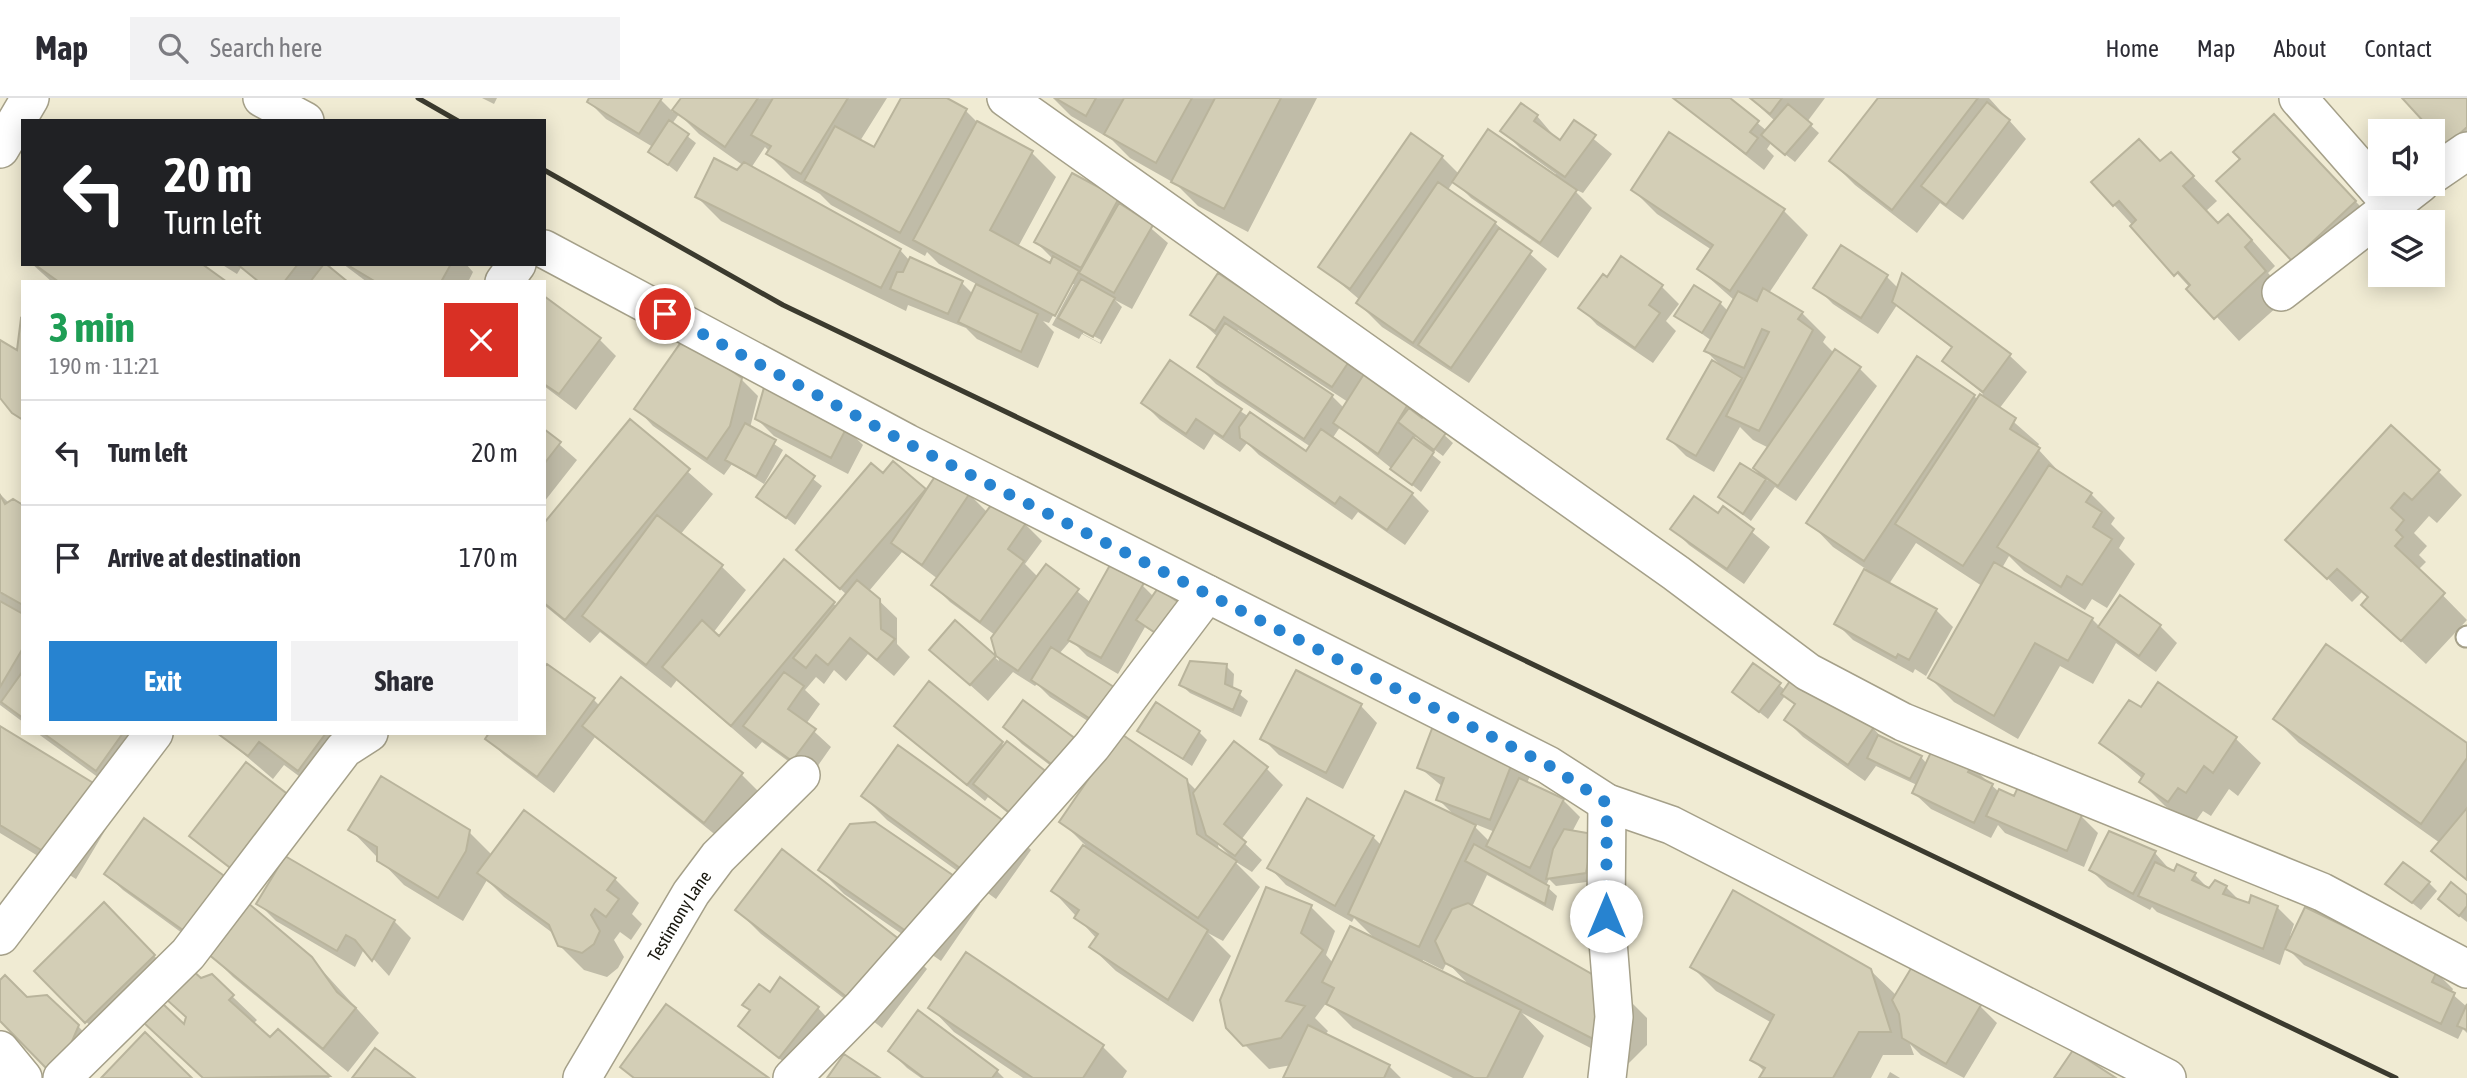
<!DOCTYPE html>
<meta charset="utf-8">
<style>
:root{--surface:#fff;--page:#f2f2f3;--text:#2b2b33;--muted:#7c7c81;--line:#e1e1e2;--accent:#2783d0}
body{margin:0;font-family:"Asap Condensed",sans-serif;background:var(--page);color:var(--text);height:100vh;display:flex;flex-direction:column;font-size:26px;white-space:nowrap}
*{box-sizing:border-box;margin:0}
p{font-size:23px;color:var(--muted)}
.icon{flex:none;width:38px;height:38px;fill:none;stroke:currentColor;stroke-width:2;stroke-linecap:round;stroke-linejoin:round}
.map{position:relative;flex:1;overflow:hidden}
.drawer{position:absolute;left:21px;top:182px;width:525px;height:455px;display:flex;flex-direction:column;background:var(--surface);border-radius:0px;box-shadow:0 4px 18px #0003}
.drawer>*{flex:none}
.banner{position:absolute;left:21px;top:21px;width:525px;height:147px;border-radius:0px;box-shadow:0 4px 18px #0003;background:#202124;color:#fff;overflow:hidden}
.fabs{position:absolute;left:2368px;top:21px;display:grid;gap:14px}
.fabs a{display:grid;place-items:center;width:77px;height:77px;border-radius:0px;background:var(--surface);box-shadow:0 4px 18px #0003;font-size:35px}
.pin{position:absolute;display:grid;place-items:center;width:60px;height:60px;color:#fff;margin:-30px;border:4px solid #fff;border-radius:50%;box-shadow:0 2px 7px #0007}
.me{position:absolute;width:77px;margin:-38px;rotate:0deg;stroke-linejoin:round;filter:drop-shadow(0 0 5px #0008)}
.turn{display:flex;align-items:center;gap:24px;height:147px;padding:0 28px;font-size:32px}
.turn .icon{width:91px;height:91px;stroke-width:2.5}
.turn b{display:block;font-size:49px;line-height:60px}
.round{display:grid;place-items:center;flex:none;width:74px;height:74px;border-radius:0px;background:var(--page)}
.overview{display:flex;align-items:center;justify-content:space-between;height:119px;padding:0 28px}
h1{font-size:42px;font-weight:700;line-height:52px;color:#1e9e55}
.primary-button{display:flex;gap:14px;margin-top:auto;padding:14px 28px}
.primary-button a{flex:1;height:80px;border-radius:0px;background:var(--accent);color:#fff;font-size:28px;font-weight:700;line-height:80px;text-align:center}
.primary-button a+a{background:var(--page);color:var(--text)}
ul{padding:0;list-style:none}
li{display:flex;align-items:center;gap:21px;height:105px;padding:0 28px;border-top:2px solid var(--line)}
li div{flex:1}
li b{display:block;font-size:26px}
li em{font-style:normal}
header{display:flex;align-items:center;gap:42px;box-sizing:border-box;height:98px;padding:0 35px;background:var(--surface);border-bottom:2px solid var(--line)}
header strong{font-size:33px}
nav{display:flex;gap:38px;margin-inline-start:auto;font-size:24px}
.search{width:490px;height:63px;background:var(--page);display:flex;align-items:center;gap:18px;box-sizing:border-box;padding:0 24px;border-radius:0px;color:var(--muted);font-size:26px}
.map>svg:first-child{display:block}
</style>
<header>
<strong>Map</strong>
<div class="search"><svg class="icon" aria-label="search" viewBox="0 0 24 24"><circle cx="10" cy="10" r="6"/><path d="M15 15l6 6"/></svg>Search here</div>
<nav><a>Home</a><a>Map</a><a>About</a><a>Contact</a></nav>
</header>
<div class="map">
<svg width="2467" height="980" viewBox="0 0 2467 980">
<rect width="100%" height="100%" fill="#f0ebd3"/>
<path fill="#0003" fill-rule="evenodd" d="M482 0H497L494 6Z
M591 0H659L673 14 683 0H887L860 43 875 51 903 0H943L966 13 979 26 1032 55 1056 79 1018 149 1051 167 1053 161 1036 144 1117 101 1168 145 1132 211 1115 202 1122 209 1101 246 1082 236 1079 241 1052 227 1074 186H1070L1049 225 1043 223 1054 234 1038 270 977 241 966 230 908 207 906 213 721 123 697 99 738 75 744 68 699 36 679 16 672 26 696 45 677 74 650 53 653 49 606 21 589 4ZM765 49 769 53 768 56 792 80 820 96 831 107 925 158 927 154 939 166 978 187 973 196 962 185 910 163 900 152 751 70ZM1083 232 1101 242 1100 245 1083 236Z
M1053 0H1317L1248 134 1198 108 1176 86 1130 60 1112 42 1071 18Z
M1674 0H1727L1767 33 1775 23 1750 0H1825L1807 24 1819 35 1795 64 1771 45 1767 51 1774 58 1764 72Z
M1880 0H1989L2026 41 1963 122 1940 105 1917 135 1855 87 1831 63Z
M2405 0H2467V67Z
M1537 18 1560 45 1574 25 1612 56 1583 95 1572 90 1592 110 1558 160 1471 100 1454 83 1447 93 1495 125 1547 171 1469 285 1382 229 1358 205 1360 202 1320 168 1442 59 1459 76 1554 78 1556 76 1520 50 1503 33Z
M2298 43 2379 128 2293 161 2243 61Z
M2171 56 2217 103 2206 113 2219 127 2228 118 2252 142 2275 168 2268 175 2289 198 2239 243 2114 107Z
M1633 92 1784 113 1808 137 1769 195 1802 215 1826 239 1823 244 1834 255 1860 271 1877 288 1796 403 1775 389 1751 423 1720 399 1741 367 1768 383 1755 370 1769 350 1753 342 1740 329 1714 374 1686 358 1669 341 1722 269 1706 253 1712 243 1677 218 1720 205 1728 213 1734 202 1699 171 1712 152 1657 116Z
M1842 149 1887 179 1898 190 1903 178 2010 258 2027 274 1999 311 2039 346 2037 350 2062 377 2091 396 2115 420 2111 426 2125 440 2119 450 2135 466 2107 510 2092 501 2085 512 2024 473 2009 458 2002 470 2092 521 2100 529 2160 528 2177 545 2156 574 2116 545 2093 586 2060 568 2018 641 1954 604 1930 580 1982 488 1916 445 1889 486 1936 512 1953 529 1926 578 1915 571 1913 575 1853 542 1836 525 1866 471 1833 449 1809 424 1974 298 1978 302 1983 296 1944 263 1953 251 1897 207 1878 236 1833 206 1816 189Z
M1622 161 1662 189 1679 206 1666 223 1676 233 1653 265 1597 227 1581 210Z
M32 166H199L224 184H52Z
M221 166H325L345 184H258L242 168 237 176Z
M343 166H466L473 174 468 184H367Z
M1218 178 1349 263 1364 279 1409 305 1453 345 1443 358 1416 338 1414 342 1441 364 1421 394 1340 329 1332 341 1412 396 1429 413 1405 447 1358 414 1352 422 1259 357 1247 345 1240 354 1214 336 1204 352 1160 322 1143 305 1240 313 1306 355 1311 349 1216 286 1199 269 1218 239 1193 217ZM1238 232 1348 304 1344 310 1332 298 1236 234Z
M544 200 599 241 616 258 576 312 544 288Z
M741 281 758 298 750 330 783 352 764 386 732 366 724 377 653 328 637 311Z
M757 321 846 330 863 347 848 376 774 338Z
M630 323 713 396 680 437 721 468 746 492 713 535 719 540 784 463 837 509 847 497 798 452 893 366 927 395 969 396 988 415 995 405 1025 426 1042 443 1025 466 1038 479 1047 468 1091 505 1142 487 1154 499 1172 547 1145 529 1118 576 1087 558 1071 542 1059 556 1113 639 1050 599 1037 586 1035 588 1013 574 988 603 931 552 955 525 999 563 993 540 995 537 950 504 933 487 938 481 902 454 869 493 897 520V546L910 559 894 578 868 556 846 583 834 572 824 586 816 579 805 592 820 606 806 626 831 649 810 679 762 644 756 651 677 582 671 590 600 534 590 545 544 507V428Z
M544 333 577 362 544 404Z
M786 360 822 388 795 427 759 399Z
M2438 373 2462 397 2437 425 2429 418 2414 435 2427 448 2419 457 2426 464 2418 472 2467 522 2426 566 2363 507 2370 501 2362 494 2352 504 2288 442Z
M0 396 9 405 23 409V624L0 607Z
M1723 410 1770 449 1744 486 1689 447 1672 430 1718 417Z
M1226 568 1234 576 1233 591 1248 603 1241 619 1190 595 1181 587Z
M1779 587 1785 592 1805 595 1873 630 1884 642 1921 659 1927 666 1971 668 1999 694 2081 718 2098 735 2084 769 2005 735 1998 727 1991 740 1931 711 1914 695 1917 687 1876 668 1865 683 1803 639 1786 622 1796 608 1785 598 1768 621 1734 594Z
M2159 587 2236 641 2261 665 2238 698 2229 691 2211 718 2203 713 2193 727 2165 708 2141 684 2143 681 2101 645 2141 612Z
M594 602 600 608 741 676 766 701 729 748 595 639 554 695 504 657 487 641 544 635Z
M1361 608 1377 625 1343 691 1279 657 1262 640Z
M2275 621 2467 647V783L2433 753 2440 745 2299 645Z
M896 628 1002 645 1036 738 988 699 985 703Z
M1005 629 1079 645 1076 687 1022 646Z
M0 630 118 711 76 781 0 735Z
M1434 630 1530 678 1527 685 1563 702 1580 719 1572 734 1592 738 1594 783 1556 788 1549 781 1546 788 1557 798 1553 813 1487 777 1472 809 1622 895 1647 920V947L1626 968 1522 915 1544 938 1523 980H1453L1353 930 1327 904 1315 920 1328 933 1325 937 1389 968 1401 980H1285L1292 967 1269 971 1227 929 1311 809 1335 833 1326 857 1333 865 1376 842 1354 820 1352 824 1286 787 1270 770 1373 739 1381 747 1456 719 1438 701 1443 689 1419 669ZM1470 724 1495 734 1490 744ZM1423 862 1443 872 1447 864 1471 889 1422 865Z
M1140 633 1199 634 1207 642 1192 668Z
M37 635H158L121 696Z
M219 635H358L323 696 284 667 273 681Z
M246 667 250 787 191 738Z
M1266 670 1283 687 1241 742 1262 762 1252 774 1233 762 1260 789 1223 843 1208 835 1231 858 1193 924 1116 873 1091 849 1097 841 1053 793 1085 747 1062 724 1186 682 1197 693ZM1218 746 1230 758 1229 760 1219 753Z
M863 698 1007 727 1031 752 996 801 887 722Z
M350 731 469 734 492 757 615 781 639 805 632 816 642 826 631 842 620 834 614 842 624 859 618 870 607 879 584 872 559 847 554 836 504 799 487 782 463 823 404 787Z
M2155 755 2171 773 2175 775 2178 769 2195 777 2210 792 2226 789 2241 804 2277 809 2294 826 2290 838 2436 874 2453 891 2451 895 2467 909V935L2463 931 2458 941 2304 867 2286 849 2280 867 2157 814 2152 809 2150 812 2108 789 2091 772Z
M820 772 956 782 980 806 941 863 844 796Z
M106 776 226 781 204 851 123 792Z
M2429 785 2437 793 2421 812 2388 786Z
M2467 799V824L2448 809Z
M259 806 394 823 411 840 389 878 368 855 363 853 355 869 276 823Z
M104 807 171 875 103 941 37 873Z
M737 812 903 847 927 871 882 930 761 836Z
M209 855 311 860 379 935 348 974 233 879Z
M966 857 1103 949 1127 973 1123 980H1023L954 934 930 909Z
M1692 869 1870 872 1897 898 1980 908 1997 925 1964 980 1921 957 1910 946 1914 957H1883L1871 980H1761L1765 974 1752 961 1772 925 1716 893Z
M211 878 257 922 253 926 270 942 278 933 330 980H204L170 949 185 929 201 882Z
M0 885 78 928 95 946 87 965 0 920Z
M770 896 818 910 834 927 797 975 740 928Z
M919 915 997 973 1004 980H921L907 970 890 953Z
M1890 974 1900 980H1887Z"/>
<path fill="#d3ceb6" stroke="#b9b49c" stroke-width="2" d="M589 0H662L639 36 587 4Z
M681 0H758L725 49 672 12Z
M773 0H848L801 76 766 56 771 48 751 37Z
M901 0H947L967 11 900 135 804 83 835 28 874 49Z
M1055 0H1096L1086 18Z
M1124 0H1192L1156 65 1104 36Z
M1215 0H1281L1224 111 1171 84Z
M1673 0H1730L1759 23 1750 34 1758 40 1746 56Z
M1750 0H1782L1770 16Z
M1878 0H1978L1892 112 1829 63Z
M2402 0H2467V29L2446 48Z
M1987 4 2010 22 1946 107 1921 88Z
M1521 5 1538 17 1534 23 1560 42 1574 22 1596 37 1565 79 1500 33Z
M1788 6 1812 26 1785 57 1761 37Z
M2274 16 2356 103 2292 163 2216 83 2240 61 2233 54Z
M669 22 689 36 668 67 648 54Z
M977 23 1033 53 990 132 1050 165 1053 158 1079 173 1055 218 913 142Z
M1488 31 1577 92 1540 145 1452 84Z
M1669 34 1785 111 1730 193 1697 171 1713 147 1631 92Z
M1411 35 1443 58 1350 191 1318 169Z
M2139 41 2160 63 2171 54 2194 78 2183 88 2218 125 2228 116 2252 142 2245 149 2266 173 2214 221 2186 191 2190 187 2178 174 2174 178 2130 128 2136 122 2119 103 2113 108 2091 84Z
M714 60 737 72 744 64 901 151 881 190 695 99Z
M1072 75 1119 100 1081 170 1034 144Z
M1438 84 1496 124 1413 245 1356 205Z
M1119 105 1153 127 1114 195 1079 175Z
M1499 130 1532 153 1451 270 1418 247Z
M1841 147 1888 177 1861 220 1813 190Z
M1621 158 1663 187 1649 207 1660 215 1635 250 1578 210 1603 176 1607 179Z
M910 159 963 183 948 216 890 191 897 174H903Z
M34 166H202L227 184H59Z
M237 166H298L284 184H259Z
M324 166H326L348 184H310Z
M346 166H451L441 184H376Z
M1218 175 1350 262 1332 289 1224 219 1215 233 1190 217Z
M1902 175 2011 256 1983 294 1942 263 1952 249 1892 204Z
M1081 181 1115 200 1093 239 1058 220Z
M976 186 1038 216 1021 254 958 224Z
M1694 187 1721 204 1702 235 1674 218Z
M1763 190 1803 214 1798 221 1813 232 1759 333 1726 318 1769 234 1762 231 1744 270 1704 253 1738 193 1757 203Z
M544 198 601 240 559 296 544 286Z
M21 220 23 221V322L12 315 0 300V242L17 252Z
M1225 225 1333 297 1304 341 1197 269Z
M684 240 742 280 730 328 707 361 634 311Z
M1835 251 1861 269 1778 388 1753 370Z
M1917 258 1975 297 1864 463 1806 425Z
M1170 262 1242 311 1223 339 1196 321 1186 336 1141 305Z
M1712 262 1742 280 1696 358 1667 341Z
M1364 276 1410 303 1378 356 1333 325Z
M765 286 847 329 831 360 755 321Z
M1980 296 2016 320 2010 331 2040 350 1963 468 1895 426Z
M1409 310 1422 320 1426 316 1446 335 1434 352 1398 324Z
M1250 314 1306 353 1321 331 1413 395 1387 432 1340 399 1335 406 1240 340 1239 329Z
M630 321 690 371 565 522 544 505V425Z
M745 325 776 342 756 379 725 362Z
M2391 327 2440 372 2412 402 2404 395 2391 410 2404 422 2396 432 2403 439 2395 448 2445 495 2401 543 2361 507 2368 499 2337 471 2327 481 2285 442Z
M544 331 561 344 544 366Z
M1413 339 1434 354 1412 387 1390 371Z
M786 357 815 378 786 420 756 399Z
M893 363 926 391 840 491 796 452 871 365 883 375Z
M1740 365 1766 381 1743 416 1718 399Z
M2049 367 2092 395 2086 404 2102 414 2093 429 2112 441 2082 487 2067 478 2061 489 1997 449Z
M938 374 970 395 922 467 891 445Z
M0 397 5 406 13 401 23 407V507L0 494Z
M1694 398 1718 415 1723 408 1754 431 1727 471 1670 431Z
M995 402 1026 425 1008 451 1024 463 980 524 931 487Z
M657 417 723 467 646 567 582 518Z
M784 461 835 504 731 628 662 569 702 522 719 538Z
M1994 464 2093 520 2068 563 2035 545 1994 618 1928 580Z
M1046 466 1079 491 1018 573 996 558 991 540Z
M1110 467 1144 485 1101 560 1068 542Z
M1864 471 1937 511 1909 562 1898 556 1896 560 1834 526Z
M857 482 880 501 881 531 895 541 877 562 850 540 828 567 816 557 806 570 793 560Z
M1158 490 1185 509 1163 540 1136 522Z
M2120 497 2161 527 2139 558 2098 529Z
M0 503 23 516V550L0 589Z
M955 522 996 558 970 587 929 552Z
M2326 546 2467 645V660L2421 726 2273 621Z
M1051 549 1117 591 1095 624 1031 582Z
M1190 563 1227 566 1225 586 1241 593 1233 612 1179 587Z
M1753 565 1781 585 1759 614 1732 594Z
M547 566 595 600 537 679 485 641 489 635H544V569Z
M1296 572 1362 606 1326 675 1260 641Z
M23 573V620L1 604Z
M784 574 804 588 788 611 816 631 792 663 743 628Z
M621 579 743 675 704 725 582 628Z
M929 583 1003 644 967 687 894 628Z
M1790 583 1804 593 1810 585 1874 629 1848 667 1784 622 1795 606 1781 596Z
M2158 584 2237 639 2213 675 2204 668 2186 695 2178 690 2168 704 2139 684 2144 676 2099 645 2129 602 2141 609Z
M1023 602 1080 644 1059 672 1003 629Z
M1156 604 1200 633 1183 661 1137 633Z
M0 628 95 686 51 758 0 727Z
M1433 628 1514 660 1490 722 1436 702 1444 680 1417 670Z
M43 635H123L96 673Z
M217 635H326L298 673 259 644 248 658Z
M1120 635 1187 681 1197 736 1237 763 1198 820 1059 724Z
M1878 637 1922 658 1910 681 1867 660Z
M1007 643 1053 679 1019 722 973 686Z
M1234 643 1268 669 1224 726 1246 744 1235 758 1206 737 1193 695Z
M898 647 1008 726 971 778 861 698Z
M1932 652 1972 666 1968 674 1993 686 1974 725 1912 695Z
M246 664 290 698 233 772 189 738Z
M381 678 470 732 466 753 438 800 377 763V749L348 732Z
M1519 680 1564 701 1530 770 1486 748Z
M2018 689 2082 717 2067 753 1986 718 1999 691 2014 698Z
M1405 693 1476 727 1419 849 1348 816Z
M1307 700 1374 738 1335 808 1267 770Z
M2467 710V782L2431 753Z
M524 712 616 780 607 792 619 801 606 819 595 811 591 817 600 833 594 846 582 855 558 848 549 827 477 775Z
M144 720 227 780 187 835 104 776Z
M875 724 957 780 916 840 818 772 850 726Z
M1564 731 1593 736 1586 775 1546 781 1553 751Z
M2109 733 2156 753 2133 796 2089 772Z
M1474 746 1549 788 1545 806 1465 763Z
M1083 747 1208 832 1168 902 1089 849 1098 836 1074 820 1079 812 1051 793Z
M782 751 904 845 857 907 735 812Z
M285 758 395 822 372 863 355 842 346 837 337 853 256 806Z
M2155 764 2174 773 2177 766 2196 775 2192 782 2209 790 2215 782 2227 788 2223 796 2249 805 2251 797 2278 808 2263 851 2138 798Z
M2403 764 2430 784 2412 805 2385 786Z
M2451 784 2467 797V808L2459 818 2438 801Z
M1266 789 1312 807 1301 835 1323 852 1286 903 1305 908 1281 940 1243 948 1226 930 1220 902Z
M1733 792 1871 871 1891 934H1859L1833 980H1759L1765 970 1750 962 1774 917 1690 869Z
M104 804 155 857 85 925 34 873Z
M248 805 312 859 337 894 356 910 323 951 207 855Z
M1468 805 1623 894 1601 945 1445 865 1435 843 1452 811Z
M2305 809 2437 873 2432 884 2455 895 2441 926 2285 851Z
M1350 828 1521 912 1487 980H1474L1326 906 1334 890 1322 884Z
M966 854 1104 947 1083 980H1033L928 910Z
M1913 867 1981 907 1946 966 1902 940 1899 916 1892 902Z
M192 872 201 880 212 876 234 897 229 902 270 939 278 931 330 978 203 980 144 925 162 905 184 926 186 919 166 901Z
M5 877 27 899 47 897 79 927 70 948 47 971 0 923V882Z
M780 879 819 909 779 960 738 928 750 912 742 907 759 886 770 894Z
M666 906 769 980H634L620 969Z
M2467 906V932L2457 928Z
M918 912 998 972 992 980H924L888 953Z
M1308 927 1390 967 1384 980H1283Z
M145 934 192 980H101Z
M375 950 415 980H352Z
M2073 952 2116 980H2054Z
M844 956 880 980H827Z"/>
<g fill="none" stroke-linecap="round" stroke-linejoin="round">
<g stroke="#a5a089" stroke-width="23">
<path id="service" d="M2466 539 2467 538"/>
</g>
<g stroke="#a5a089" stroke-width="40">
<g id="minor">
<path d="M262 0 305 23"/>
<path d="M1006 0 1676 475 1808 574 1903 624 2322 794 2467 871"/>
<path d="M2298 0 2391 106"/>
<path d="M0 51 30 0"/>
<path d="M2432 77 2467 53"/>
<path d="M544 151 907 345 1548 667 1607 705 1671 727 2167 980"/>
<path d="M504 184 517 166"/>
<path d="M2281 194 2420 86"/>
<path d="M0 838 154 635"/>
<path d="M0 952 23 980"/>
<path d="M62 980 188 856 344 651 369 635"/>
<path id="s1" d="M582 980 691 795 718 759 801 677"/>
<path d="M792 980 862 909 1092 648 1207 496"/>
<path d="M1607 980 1614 919 1606 818 1607 705"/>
</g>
</g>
<use href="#service" stroke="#fff" stroke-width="19"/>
<use href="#minor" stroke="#fff" stroke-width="37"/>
<path stroke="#3b3a2e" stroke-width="5" d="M418 0 458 23
M544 72 783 207 2396 980"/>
</g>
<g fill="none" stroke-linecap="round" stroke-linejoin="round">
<path stroke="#2783d0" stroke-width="12" stroke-dasharray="0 21.6" d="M665 216 907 345 1548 667 1607 705 1606 818"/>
</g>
<g text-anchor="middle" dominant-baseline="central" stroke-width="7" stroke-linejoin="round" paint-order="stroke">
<g font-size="18" fill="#18170e" stroke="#fff">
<text stroke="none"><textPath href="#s1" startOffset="189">Testimony Lane</textPath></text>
</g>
</g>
</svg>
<div class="fabs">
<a><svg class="icon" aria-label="sound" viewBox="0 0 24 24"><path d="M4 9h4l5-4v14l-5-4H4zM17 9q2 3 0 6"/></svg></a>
<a><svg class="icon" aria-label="layers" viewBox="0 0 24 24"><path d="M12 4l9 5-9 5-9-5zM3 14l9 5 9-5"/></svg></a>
</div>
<div class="pin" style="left:665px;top:216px;background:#d93025"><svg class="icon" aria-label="arrive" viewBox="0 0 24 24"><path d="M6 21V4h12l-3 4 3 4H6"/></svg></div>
<svg class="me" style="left:1606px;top:818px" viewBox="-20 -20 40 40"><circle r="19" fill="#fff"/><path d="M0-13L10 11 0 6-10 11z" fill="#2783d0"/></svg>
<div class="banner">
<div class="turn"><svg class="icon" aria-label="left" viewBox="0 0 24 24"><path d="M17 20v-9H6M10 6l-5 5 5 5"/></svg><div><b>20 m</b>Turn left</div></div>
</div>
<section class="drawer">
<div class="overview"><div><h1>3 min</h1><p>190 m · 11:21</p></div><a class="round" style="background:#d93025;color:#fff"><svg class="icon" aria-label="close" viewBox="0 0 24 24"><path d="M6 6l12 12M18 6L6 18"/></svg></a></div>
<ul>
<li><svg class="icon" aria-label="left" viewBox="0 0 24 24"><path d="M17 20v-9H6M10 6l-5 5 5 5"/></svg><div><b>Turn left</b></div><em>20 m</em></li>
<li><svg class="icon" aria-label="arrive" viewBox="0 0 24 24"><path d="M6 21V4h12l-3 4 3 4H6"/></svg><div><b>Arrive at destination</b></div><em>170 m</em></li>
</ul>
<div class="primary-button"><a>Exit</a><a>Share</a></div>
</section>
</div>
